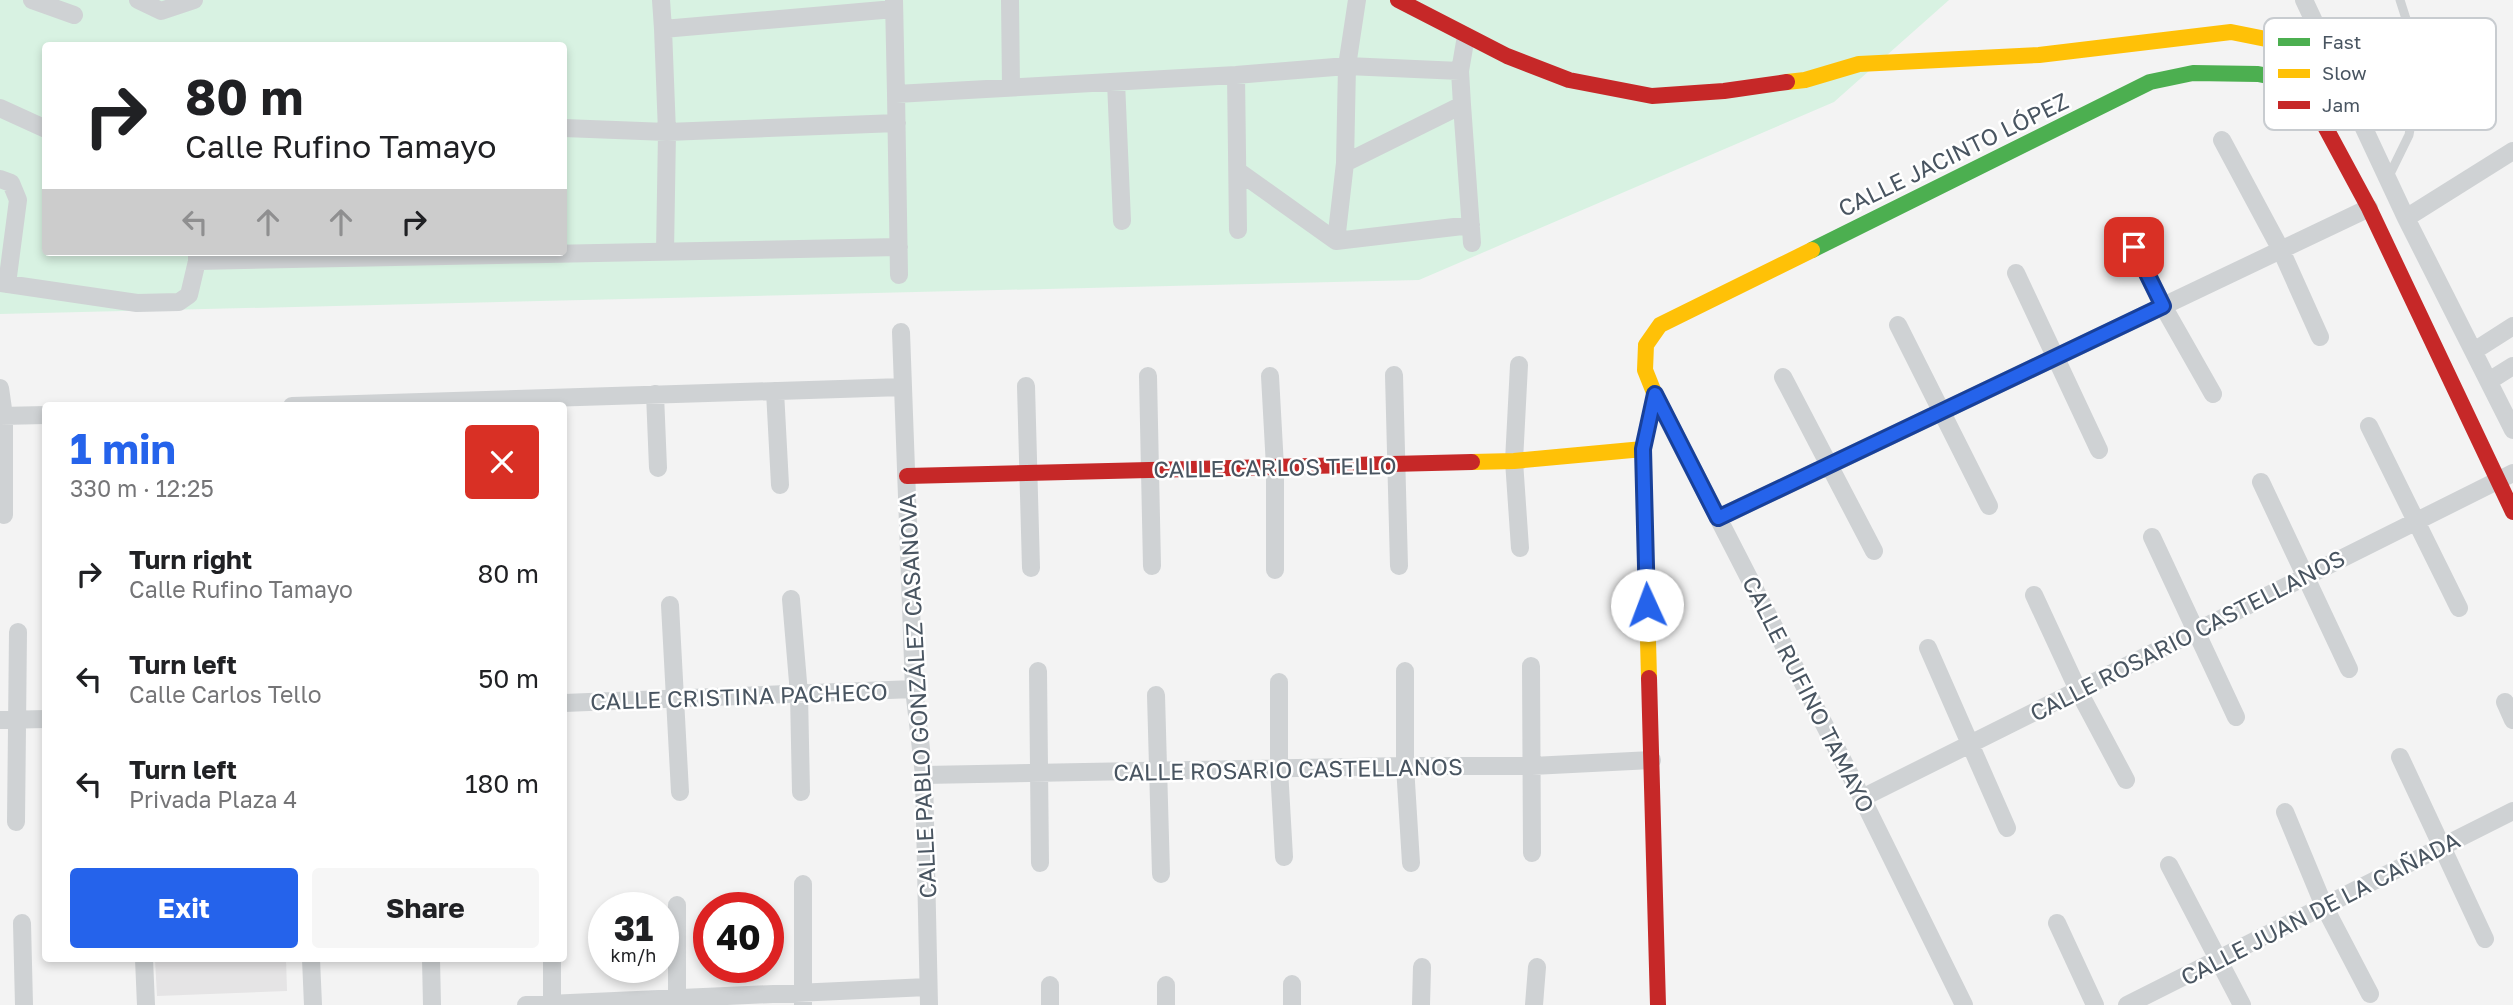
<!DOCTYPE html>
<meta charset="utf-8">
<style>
:root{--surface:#fff;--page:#f6f6f6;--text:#202124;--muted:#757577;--accent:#2563eb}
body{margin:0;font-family:"Golos Text",sans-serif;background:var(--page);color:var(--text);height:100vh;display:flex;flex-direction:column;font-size:26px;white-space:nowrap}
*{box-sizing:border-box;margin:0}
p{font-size:23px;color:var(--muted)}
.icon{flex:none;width:38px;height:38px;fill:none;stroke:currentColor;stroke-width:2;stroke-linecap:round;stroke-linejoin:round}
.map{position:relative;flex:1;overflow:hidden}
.panel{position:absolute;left:42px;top:402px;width:525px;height:560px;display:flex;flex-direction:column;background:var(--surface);border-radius:7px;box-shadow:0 4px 10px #0003}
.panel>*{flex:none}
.hud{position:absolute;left:42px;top:42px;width:525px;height:214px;border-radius:7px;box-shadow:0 4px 10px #0003;background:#fff;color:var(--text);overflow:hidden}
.speed{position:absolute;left:588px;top:892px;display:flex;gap:14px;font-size:35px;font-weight:700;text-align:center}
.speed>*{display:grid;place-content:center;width:91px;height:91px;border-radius:50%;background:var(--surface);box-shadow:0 4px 10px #0003;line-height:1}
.speed small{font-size:18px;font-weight:400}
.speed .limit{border:10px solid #d22;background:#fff;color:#111}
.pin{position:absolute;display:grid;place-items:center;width:60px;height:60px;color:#fff;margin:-30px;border-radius:14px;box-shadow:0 4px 10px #0006}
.me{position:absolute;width:77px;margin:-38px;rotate:358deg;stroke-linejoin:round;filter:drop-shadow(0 0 5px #0008)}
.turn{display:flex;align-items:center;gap:24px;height:147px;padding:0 28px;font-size:32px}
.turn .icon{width:91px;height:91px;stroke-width:2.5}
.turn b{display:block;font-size:49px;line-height:60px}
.lanes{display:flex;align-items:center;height:66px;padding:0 28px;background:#0003;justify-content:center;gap:35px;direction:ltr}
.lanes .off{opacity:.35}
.round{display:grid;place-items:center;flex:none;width:74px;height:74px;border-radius:7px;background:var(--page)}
.headline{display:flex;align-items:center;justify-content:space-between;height:119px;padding:0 28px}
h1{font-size:42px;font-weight:700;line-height:52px;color:var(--accent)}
.action{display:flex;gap:14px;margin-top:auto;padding:14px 28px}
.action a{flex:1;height:80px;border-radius:7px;background:var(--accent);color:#fff;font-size:28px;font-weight:700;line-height:80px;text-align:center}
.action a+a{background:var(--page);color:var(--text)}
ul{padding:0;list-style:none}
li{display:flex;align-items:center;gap:21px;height:105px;padding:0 28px}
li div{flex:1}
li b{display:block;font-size:26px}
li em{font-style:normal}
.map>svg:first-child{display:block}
</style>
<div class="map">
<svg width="2513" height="1005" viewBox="0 0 2513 1005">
<rect width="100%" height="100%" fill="#f3f3f3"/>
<path fill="#e5e4e5" d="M155 959H286L287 991 157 996Z"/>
<path fill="#d8f2e2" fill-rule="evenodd" d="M0 0H1949L1834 102 1419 280 0 314ZM46 46H564V252H46Z"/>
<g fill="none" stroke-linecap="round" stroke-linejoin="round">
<path stroke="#cfd2d4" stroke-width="9" d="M2388 178 2409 135 2421 66 2400 0"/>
<path stroke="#cfd2d4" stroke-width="18" d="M32 0 74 15
M138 0 161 11 194 0
M661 0 663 29 894 9
M894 0 896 94 1236 75 1347 66 1460 71 1466 36
M1010 0 1011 87
M2304 0 2406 218 2513 430
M663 29 667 132 665 252
M1460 71 1462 105
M1236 75 1238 230
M1116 82 1122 221
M896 94 899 275
M0 108 46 129
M564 128 667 132 897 123
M2222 140 2281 250 2320 337
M1345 163 1462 105 1472 243
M1238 171 1336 241 1345 163 1347 66 1357 0
M0 179 11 183 18 200 7 284
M2406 218 2513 151
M2125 227 2163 306 2213 394
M1336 241 1471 225
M197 252V261L899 247
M2016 273 2099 450
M0 283 137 303 179 302 189 295 197 261
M1898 325 1989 506
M901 332 914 689 924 775 929 1005
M2474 351 2513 326
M1519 365 1514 461 1520 548
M1394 375 1399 566
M1148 376 1152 566
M1270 376 1275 467V570
M1783 377 1874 551
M2489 381 2513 366
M1026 386 1031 568
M0 388 4 416V515
M775 391 780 485
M655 394 658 468
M1655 395 1862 798 1964 1005
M292 406 903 387
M0 416 46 415
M2369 426 2459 608
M2261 482 2349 669
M1718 518 2369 208
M2152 537 2236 717
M2034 595 2078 690 2126 780
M791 599 799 694 801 792
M670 605 680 792
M1928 648 2007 828
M1531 666 1532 853
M1038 671 1040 863
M1405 671V766L1411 863
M1279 682V769L1284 857
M1156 695 1161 874
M2505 702 2513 720
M564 703 914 689
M0 720 46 719
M2400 757 2485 939
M924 775 1405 766H1532L1652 760
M1862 798 2513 473
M2285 812 2324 906 2370 994
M16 822 18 632
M2169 865 2242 1005
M803 884V1005
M22 923 24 1005
M2057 923 2095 1005
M144 959 146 1005
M311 959 313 1005
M431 959 432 1005
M552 959V1005
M1292 984V1005
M1166 985V1005
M526 1005 928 987
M677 1005V905
M1050 1005V985
M1421 1005 1422 967
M1534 1005 1537 967
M2127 1005 2513 811"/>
<path stroke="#4caf50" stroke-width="16" d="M1812 250 2150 82 2193 73 2258 74 2303 83"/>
<path stroke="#ffc107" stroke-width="16" d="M1787 82 1805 80 1859 64 2039 55 2231 32 2266 39 2283 52 2294 69
M1472 462 1514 461 1643 449
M1649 678 1643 449 1655 395 1645 370 1646 345 1660 325 1812 250"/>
<path stroke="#c62828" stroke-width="16" d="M1398 0 1507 56 1569 80 1652 96 1724 91 1787 82
M2294 69 2369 208 2513 512
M907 476 1472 462
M1649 678 1658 1005"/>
</g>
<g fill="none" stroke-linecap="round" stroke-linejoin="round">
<g stroke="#184099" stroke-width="18">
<path id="route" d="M1647 605 1643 449 1655 394 1718 518 2163 306 2134 247"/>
</g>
<use href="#route" stroke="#2563eb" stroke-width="12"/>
</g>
<g text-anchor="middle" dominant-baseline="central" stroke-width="5" stroke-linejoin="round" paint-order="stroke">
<g font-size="23" fill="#495561" stroke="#fff">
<text transform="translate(1953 154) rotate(-26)">CALLE JACINTO LÓPEZ</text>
<text transform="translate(1275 467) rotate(-1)">CALLE CARLOS TELLO</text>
<text transform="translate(2187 635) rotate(-27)">CALLE ROSARIO CASTELLANOS</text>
<text transform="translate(1809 694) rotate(63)">CALLE RUFINO TAMAYO</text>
<text transform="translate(739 696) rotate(-2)">CALLE CRISTINA PACHECO</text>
<text transform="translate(917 696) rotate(-93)">CALLE PABLO GONZÁLEZ CASANOVA</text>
<text transform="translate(1288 769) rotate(-1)">CALLE ROSARIO CASTELLANOS</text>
<text transform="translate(2320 908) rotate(-27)">CALLE JUAN DE LA CAÑADA</text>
</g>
</g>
<rect x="2264" y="18" width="232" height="112" rx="10" fill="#fff" stroke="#c8ccd0" stroke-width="2"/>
<rect x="2278" y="38" width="32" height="8" fill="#4caf50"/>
<rect x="2278" y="69" width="32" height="9" fill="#ffc107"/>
<rect x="2278" y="101" width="32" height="8" fill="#c62828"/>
<g font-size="19" fill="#495561">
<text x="2322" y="49">Fast</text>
<text x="2322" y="80">Slow</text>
<text x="2322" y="112">Jam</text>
</g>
</svg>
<div class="speed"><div>31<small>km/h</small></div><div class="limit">40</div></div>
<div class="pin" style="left:2134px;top:247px;background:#d93025"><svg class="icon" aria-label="arrive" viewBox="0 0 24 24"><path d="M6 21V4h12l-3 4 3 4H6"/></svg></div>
<svg class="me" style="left:1647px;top:605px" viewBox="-20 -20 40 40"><circle r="19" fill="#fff"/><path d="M0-13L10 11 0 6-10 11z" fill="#2563eb"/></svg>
<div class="hud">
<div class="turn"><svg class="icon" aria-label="right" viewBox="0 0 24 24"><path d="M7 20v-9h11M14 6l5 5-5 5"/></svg><div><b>80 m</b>Calle Rufino Tamayo</div></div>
<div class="lanes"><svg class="icon off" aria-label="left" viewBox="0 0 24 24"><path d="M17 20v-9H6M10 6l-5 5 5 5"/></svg><svg class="icon off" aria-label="ahead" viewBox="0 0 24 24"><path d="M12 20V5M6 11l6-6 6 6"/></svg><svg class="icon off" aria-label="ahead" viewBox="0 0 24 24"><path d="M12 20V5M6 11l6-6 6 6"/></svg><svg class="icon" aria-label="right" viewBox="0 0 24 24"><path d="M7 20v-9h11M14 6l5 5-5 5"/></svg></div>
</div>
<section class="panel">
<div class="headline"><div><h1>1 min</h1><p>330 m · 12:25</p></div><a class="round" style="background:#d93025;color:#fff"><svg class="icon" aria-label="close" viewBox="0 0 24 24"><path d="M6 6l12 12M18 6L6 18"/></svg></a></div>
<ul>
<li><svg class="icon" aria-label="right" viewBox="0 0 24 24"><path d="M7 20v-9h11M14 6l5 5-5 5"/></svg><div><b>Turn right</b><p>Calle Rufino Tamayo</p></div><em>80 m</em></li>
<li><svg class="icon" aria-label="left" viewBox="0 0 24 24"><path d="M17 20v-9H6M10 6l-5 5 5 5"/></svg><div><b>Turn left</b><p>Calle Carlos Tello</p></div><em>50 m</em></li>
<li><svg class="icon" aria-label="left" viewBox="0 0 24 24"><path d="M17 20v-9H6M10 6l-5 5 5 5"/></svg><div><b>Turn left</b><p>Privada Plaza 4</p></div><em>180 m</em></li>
</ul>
<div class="action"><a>Exit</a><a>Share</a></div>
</section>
</div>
